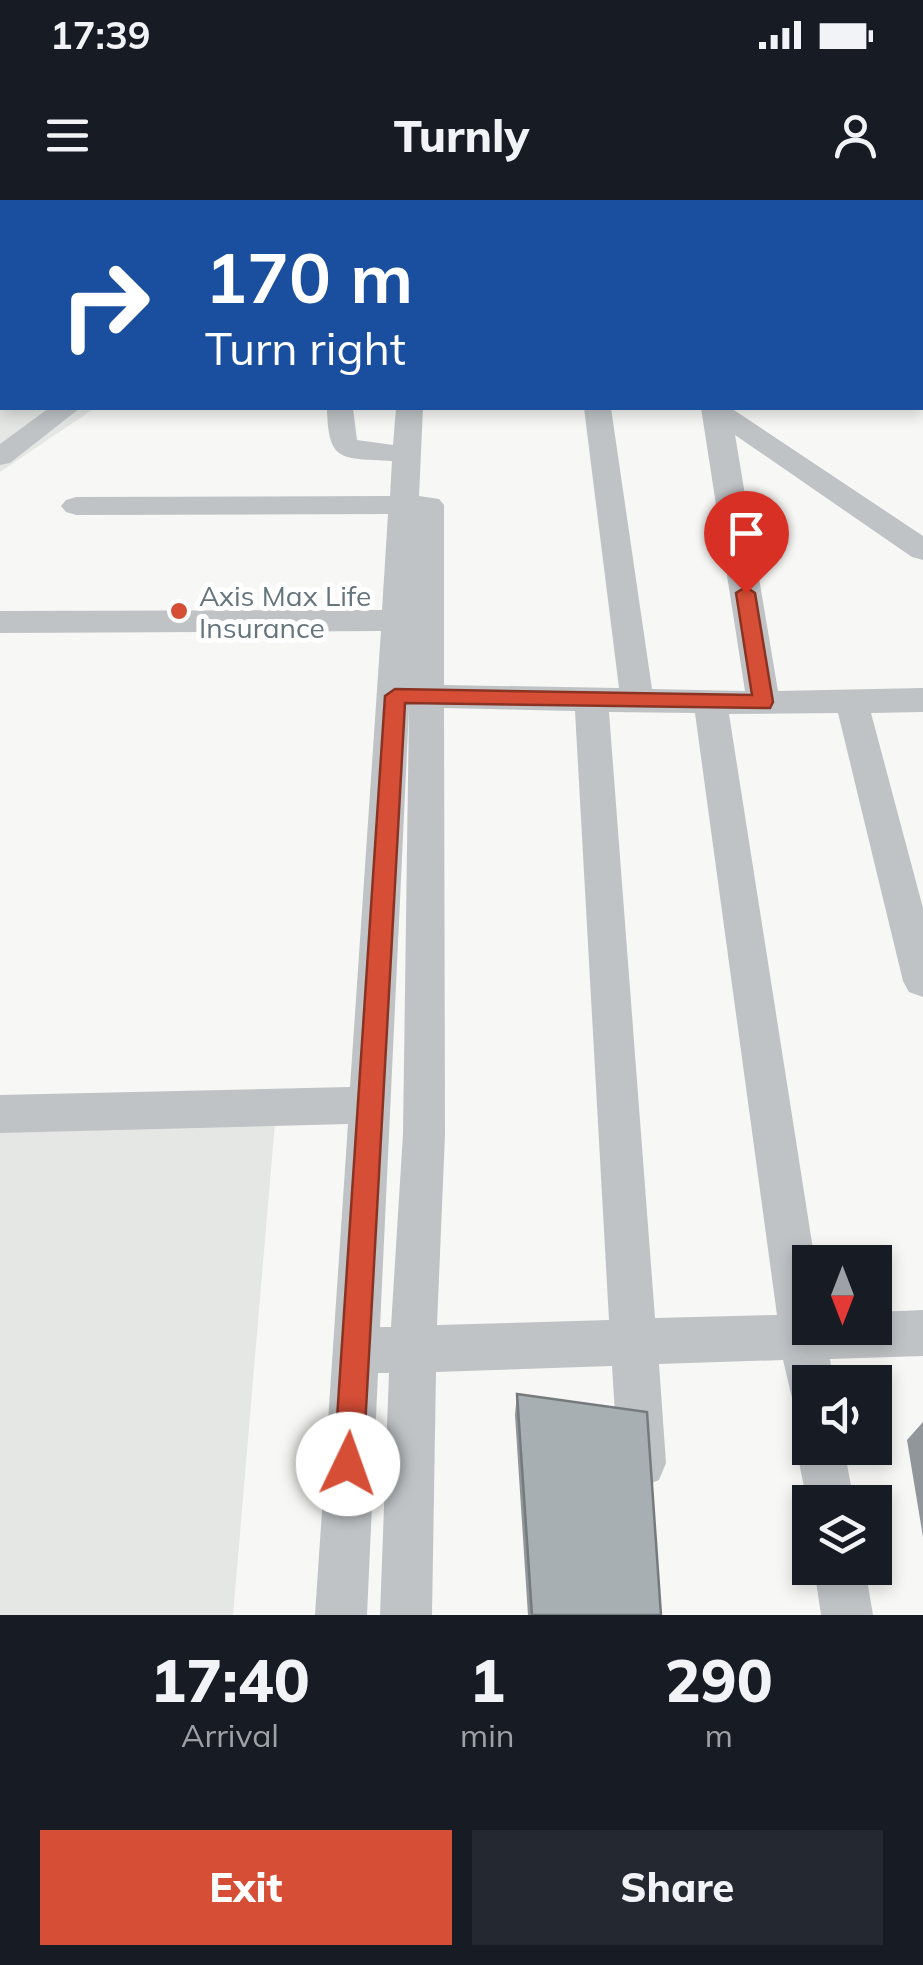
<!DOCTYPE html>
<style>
:root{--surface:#171b24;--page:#242831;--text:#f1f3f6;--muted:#9ea1a6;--accent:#d64e36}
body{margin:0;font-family:Mulish,sans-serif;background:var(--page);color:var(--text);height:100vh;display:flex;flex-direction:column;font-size:38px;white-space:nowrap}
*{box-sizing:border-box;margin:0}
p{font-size:32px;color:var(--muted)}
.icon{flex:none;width:55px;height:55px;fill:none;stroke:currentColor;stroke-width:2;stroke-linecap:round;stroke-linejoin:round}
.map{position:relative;height:1415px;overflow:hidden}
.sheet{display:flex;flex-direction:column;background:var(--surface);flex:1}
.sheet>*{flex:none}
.top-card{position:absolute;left:0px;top:0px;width:925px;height:210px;box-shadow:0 5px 15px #0003;background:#1a4fa0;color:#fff;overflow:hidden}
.needle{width:65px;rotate:180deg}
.buttons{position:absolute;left:792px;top:1045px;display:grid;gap:20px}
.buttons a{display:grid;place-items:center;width:100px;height:100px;border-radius:0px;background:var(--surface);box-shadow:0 5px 15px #0003;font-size:50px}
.pin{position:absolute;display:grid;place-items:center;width:85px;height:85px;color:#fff;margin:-102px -42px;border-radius:50% 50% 50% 0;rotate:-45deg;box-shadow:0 0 10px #0007}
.pin .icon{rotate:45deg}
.me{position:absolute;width:110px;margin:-55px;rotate:3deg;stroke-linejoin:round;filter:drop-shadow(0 0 8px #0008)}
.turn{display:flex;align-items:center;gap:35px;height:210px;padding:0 40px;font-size:45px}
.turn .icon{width:130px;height:130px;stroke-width:2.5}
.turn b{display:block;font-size:70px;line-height:85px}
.eta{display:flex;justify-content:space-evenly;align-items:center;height:170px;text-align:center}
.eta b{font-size:60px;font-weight:800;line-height:70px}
.button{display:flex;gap:20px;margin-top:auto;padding:20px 40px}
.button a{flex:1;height:115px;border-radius:0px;background:var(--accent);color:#fff;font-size:40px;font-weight:800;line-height:115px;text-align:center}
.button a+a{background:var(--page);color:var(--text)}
.status{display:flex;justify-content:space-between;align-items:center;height:70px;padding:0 50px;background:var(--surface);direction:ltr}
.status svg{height:28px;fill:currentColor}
header{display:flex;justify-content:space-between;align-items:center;height:130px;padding:0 40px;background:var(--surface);font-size:45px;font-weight:800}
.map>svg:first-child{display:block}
</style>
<div class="status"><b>17:39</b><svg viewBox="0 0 49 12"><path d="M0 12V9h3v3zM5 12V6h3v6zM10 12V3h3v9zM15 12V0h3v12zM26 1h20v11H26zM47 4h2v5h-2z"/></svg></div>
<header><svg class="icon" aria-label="menu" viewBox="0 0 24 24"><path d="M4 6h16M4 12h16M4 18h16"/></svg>Turnly<svg class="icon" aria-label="person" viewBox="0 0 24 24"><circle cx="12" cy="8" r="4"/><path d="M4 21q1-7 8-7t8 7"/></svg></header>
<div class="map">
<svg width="923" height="1415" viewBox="0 0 923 1415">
<rect width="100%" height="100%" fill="#f7f7f5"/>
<path fill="#e5e7e5" d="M0 0H180L2 2V208H95L0 272Z
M277 899 233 1415H0V904Z"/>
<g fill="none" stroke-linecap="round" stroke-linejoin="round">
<g stroke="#b0b6b9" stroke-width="3">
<path id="major" d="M379 0H409L410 2H381Z
M433 0H468L470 2H435Z
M923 25V44H922V25Z"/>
</g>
<path fill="#bfc3c6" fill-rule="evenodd" d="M922 79H923V93H922Z
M49 208H80L10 263 0 265V244Z
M327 208H353L357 240 393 245 396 208H423L419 296 439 299 444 305V485L619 488 584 208H611L652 489 745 491 701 208H731L923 336V360L912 357 735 235 778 491 923 488V512L871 513 923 708V797L909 792 903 781 838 513 729 514 815 1062H810V1128H875V1112L923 1110V1156L830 1159 833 1182H810V1209L793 1202 783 1160 659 1164 666 1263 659 1280 642 1287 625 1280 618 1263 612 1166 436 1172 432 1415H380L389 1173H378L367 1415H315L348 924 0 933V895L350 887 381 431 0 433V411L382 410 388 314 76 315 66 312 61 306 66 300 76 297 390 296 392 261C341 258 328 263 327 208ZM409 508 403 934 391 1127H380ZM444 508 575 511 609 1120 437 1125 445 934ZM609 512 695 513 777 1115 655 1118Z
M810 1228V1248H844L854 1302H810V1316L796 1248 803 1231Z
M814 1368H865L873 1415H821Z"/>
<use href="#major" fill="#fff" fill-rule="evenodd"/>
</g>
<path fill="#90969a" d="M517 1194 661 1415H528L515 1215Z
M923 1222V1337L907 1240Z"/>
<path fill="#a7afb3" stroke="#757a7d" stroke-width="2.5" d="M517 1194 647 1212 661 1415H532Z"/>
<path fill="#d64e36" stroke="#8b3323" stroke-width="2.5" d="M746 387 755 393 773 502 770 508 405 503 363 1264 359 1274 348 1279 338 1274 334 1264 385 496 395 489 752 495 736 393Z"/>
<circle fill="#d64e36" stroke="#fff" stroke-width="4" cx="179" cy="411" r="10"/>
<g text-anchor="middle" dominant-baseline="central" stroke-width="10" stroke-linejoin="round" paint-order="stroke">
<g font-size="28" fill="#65757d" stroke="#fff" text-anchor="start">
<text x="199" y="395">Axis Max Life<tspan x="199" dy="32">Insurance</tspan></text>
</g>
</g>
</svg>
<div class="buttons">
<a><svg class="needle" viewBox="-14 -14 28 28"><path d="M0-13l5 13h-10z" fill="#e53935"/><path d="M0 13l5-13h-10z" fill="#9ea1a6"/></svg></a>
<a><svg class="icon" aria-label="sound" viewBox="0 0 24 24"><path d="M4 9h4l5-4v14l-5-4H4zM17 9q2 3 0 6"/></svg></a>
<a><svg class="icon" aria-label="layers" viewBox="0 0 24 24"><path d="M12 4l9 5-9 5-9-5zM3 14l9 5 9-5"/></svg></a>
</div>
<div class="pin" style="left:746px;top:393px;background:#d93025"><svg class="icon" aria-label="arrive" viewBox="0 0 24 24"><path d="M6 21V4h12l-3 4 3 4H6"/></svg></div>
<svg class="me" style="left:348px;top:1264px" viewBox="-20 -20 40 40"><circle r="19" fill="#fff"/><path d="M0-13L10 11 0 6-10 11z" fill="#d64e36"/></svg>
<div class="top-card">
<div class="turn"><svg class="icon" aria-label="right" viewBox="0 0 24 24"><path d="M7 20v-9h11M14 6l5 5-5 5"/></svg><div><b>170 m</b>Turn right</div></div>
</div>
</div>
<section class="sheet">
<div class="eta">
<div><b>17:40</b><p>Arrival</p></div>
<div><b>1</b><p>min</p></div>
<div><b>290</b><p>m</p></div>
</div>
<div class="button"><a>Exit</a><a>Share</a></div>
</section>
